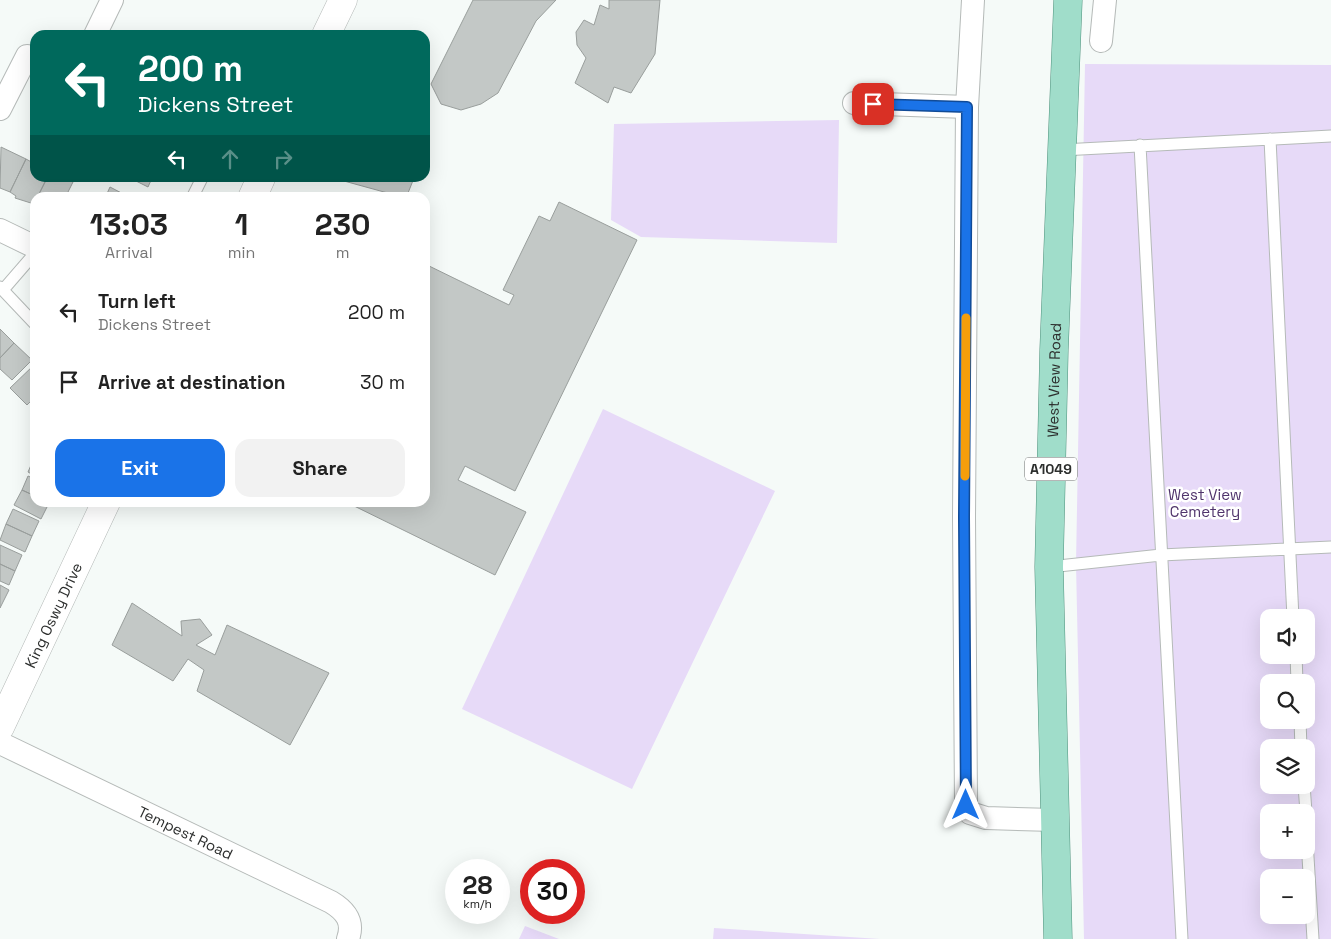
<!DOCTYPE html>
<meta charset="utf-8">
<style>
:root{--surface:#fff;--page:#f2f2f2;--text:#222;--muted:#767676;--accent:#1a73e8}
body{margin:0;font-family:"Space Grotesk",sans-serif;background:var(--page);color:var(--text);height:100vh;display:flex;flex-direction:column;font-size:19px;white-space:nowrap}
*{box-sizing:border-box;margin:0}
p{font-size:16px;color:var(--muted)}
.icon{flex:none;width:28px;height:28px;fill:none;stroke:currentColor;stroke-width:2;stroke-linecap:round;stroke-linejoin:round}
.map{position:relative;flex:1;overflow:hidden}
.panel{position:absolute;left:30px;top:192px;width:400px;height:315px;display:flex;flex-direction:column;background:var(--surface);border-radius:15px;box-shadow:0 5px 20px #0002}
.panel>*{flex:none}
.banner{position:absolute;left:30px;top:30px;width:400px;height:152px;border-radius:15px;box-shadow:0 5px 20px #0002;background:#00695c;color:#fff;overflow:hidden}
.controls{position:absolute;left:1260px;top:609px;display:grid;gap:10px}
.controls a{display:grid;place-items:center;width:55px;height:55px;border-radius:10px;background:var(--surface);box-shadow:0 5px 20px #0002;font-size:25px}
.speed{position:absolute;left:445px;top:859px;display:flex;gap:10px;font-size:25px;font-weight:700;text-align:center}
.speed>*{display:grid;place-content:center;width:65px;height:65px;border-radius:50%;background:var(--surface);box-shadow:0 5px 20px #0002;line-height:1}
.speed small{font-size:12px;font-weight:400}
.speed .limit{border:8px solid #d22;background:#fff;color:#111}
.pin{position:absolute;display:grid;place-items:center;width:42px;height:42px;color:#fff;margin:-21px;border-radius:10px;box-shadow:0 2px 8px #0006}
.me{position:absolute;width:55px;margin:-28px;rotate:0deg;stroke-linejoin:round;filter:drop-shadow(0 0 4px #0008)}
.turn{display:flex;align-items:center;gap:18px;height:105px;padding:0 25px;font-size:22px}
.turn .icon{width:65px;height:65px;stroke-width:2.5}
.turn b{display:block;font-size:35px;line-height:42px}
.lanes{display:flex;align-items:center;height:48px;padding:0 25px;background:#0003;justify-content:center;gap:25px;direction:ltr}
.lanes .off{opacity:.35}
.eta{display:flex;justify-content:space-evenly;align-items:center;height:85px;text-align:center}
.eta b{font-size:30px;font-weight:600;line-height:35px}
.cta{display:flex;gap:10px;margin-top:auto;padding:10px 25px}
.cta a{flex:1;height:58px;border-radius:15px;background:var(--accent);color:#fff;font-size:20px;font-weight:600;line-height:58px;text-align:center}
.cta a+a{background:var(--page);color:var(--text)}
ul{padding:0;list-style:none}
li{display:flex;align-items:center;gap:15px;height:70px;padding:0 25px}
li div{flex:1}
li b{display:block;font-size:19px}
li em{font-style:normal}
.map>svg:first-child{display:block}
</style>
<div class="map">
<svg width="1331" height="939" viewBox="0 0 1331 939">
<rect width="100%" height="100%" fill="#f5faf8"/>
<path fill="#e7daf8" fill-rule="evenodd" d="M1085 64 1331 65V939H1084L1076 564ZM1269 618H1306V655H1269ZM1269 682H1306V720H1269ZM1269 748H1306V785H1269ZM1269 812H1306V850H1269ZM1269 878H1306V915H1269Z
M839 120 837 243 641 237 611 220 614 124Z
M603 409 775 491 632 789 462 709Z
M525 926 559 939H519Z
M714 928 880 939H713Z"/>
<path fill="#c3c8c6" stroke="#999e9c" d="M473 0H556L536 21 498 93 481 104 461 110 441 104 431 84Z
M609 0H660L655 54 631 93 614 87 608 103 575 83 586 58 577 45 576 32 584 20 594 25 600 5 609 9Z
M1 147 26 159 10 192 0 188Z
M26 159 35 164V178H47L34 204 15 198 16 196 10 192Z
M47 178H64L73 182 65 198H37Z
M130 178H152L148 187Z
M333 178H414L406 198Z
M110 187 131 198H105Z
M559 202 637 240 515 491 465 466 458 480 526 512 495 575 346 502H425V264L509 305 514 295 503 290 539 216 550 221Z
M0 329 14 343 0 358Z
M14 343 32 360 12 380 0 369V358Z
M35 364V397L27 405 10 388Z
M35 456V476L28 472Z
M28 476 35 479V496L22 490Z
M22 490 35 496V502L49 503 41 519 14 505Z
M13 509 39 521 32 536 6 524Z
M6 524 32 536 25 552 0 540Z
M0 545 22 555 15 571 0 564Z
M0 564 15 571 9 585 0 581Z
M0 585 9 590 0 608Z
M132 603 182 636 181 621 200 619 212 635 196 645 215 655 227 625 329 673 290 745 197 691 204 670 188 659 173 681 112 645Z"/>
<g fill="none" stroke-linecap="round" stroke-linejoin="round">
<g stroke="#b5bab8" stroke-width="13">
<path id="service" d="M1270 139 1293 618
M1140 145 1182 939
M1062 150 1331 136
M192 198 202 178
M0 287 35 324
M3 290 35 253
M1049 567 1161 555 1331 547
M1296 655 1297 682
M1300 720 1301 748
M1304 785 1306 812
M1306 824 1313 939"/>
</g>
<g stroke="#b5bab8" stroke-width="24">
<g id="minor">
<path d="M973 0 967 107 964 517 966 805 970 813 986 818 1054 820"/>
<path d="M95 35 112 0"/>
<path d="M1101 41 1105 0"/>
<path d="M854 103 967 107"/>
<path d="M0 109 27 56"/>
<path d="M0 230 35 247"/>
<path id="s1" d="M0 743 331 902C346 911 354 922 348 939"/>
</g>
</g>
<g stroke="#b5bab8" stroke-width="29">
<g id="tertiary">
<path d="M326 35 343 0"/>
<path d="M252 198 261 178"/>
<path id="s2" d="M0 727 106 502"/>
</g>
</g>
<g stroke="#4e917c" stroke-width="29">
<g id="primary">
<path id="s3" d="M1058 939 1049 567 1054 350 1068 0"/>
</g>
</g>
<use href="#service" stroke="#fff" stroke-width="11"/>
<use href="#minor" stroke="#fff" stroke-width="22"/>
<use href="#tertiary" stroke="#fff" stroke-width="28"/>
<use href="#primary" stroke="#a0ddca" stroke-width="28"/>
</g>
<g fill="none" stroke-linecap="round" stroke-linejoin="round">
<g stroke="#114b97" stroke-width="12">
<path id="route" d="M873 104 967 107 964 517 966 805"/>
</g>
<use href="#route" stroke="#1a73e8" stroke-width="9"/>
<path stroke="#f59e0b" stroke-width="9" d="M965 476 966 318"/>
</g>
<g text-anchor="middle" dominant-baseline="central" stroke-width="5" stroke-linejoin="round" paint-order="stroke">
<rect fill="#fff" stroke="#6b6d6c" stroke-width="1" x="1025" y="457.5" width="52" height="23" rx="4"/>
<g font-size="14" font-weight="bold" fill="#2c2e2d">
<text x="1051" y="469">A1049</text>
</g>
<g font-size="15" fill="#2c2e2d" stroke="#fff">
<text stroke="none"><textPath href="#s3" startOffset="559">West View Road</textPath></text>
<text stroke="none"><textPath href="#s2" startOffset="124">King Oswy Drive</textPath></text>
<text stroke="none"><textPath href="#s1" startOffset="206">Tempest Road</textPath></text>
</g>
<g font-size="15" fill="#50346c" stroke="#fff">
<text x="1205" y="494">West View<tspan x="1205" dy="17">Cemetery</tspan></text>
</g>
</g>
</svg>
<div class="controls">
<a><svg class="icon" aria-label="sound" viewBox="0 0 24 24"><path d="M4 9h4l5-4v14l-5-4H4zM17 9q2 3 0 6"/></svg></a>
<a><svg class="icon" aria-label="search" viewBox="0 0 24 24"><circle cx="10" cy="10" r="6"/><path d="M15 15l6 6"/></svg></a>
<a><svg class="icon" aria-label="layers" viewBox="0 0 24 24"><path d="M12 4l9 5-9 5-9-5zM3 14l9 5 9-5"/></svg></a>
<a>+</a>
<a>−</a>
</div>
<div class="speed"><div>28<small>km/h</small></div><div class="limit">30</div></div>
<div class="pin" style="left:873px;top:104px;background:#d93025"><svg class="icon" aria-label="arrive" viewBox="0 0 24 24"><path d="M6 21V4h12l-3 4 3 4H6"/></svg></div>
<svg class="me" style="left:966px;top:805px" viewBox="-20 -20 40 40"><path d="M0-17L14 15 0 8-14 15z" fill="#1a73e8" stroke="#fff" stroke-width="4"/></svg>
<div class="banner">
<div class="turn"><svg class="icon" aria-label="left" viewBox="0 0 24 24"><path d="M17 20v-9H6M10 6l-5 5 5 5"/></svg><div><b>200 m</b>Dickens Street</div></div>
<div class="lanes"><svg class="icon" aria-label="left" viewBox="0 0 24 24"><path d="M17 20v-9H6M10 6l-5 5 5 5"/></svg><svg class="icon off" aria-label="ahead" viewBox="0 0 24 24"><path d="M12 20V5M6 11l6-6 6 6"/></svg><svg class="icon off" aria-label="right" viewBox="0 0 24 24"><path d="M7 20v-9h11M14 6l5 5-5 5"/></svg></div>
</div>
<section class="panel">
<div class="eta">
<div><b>13:03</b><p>Arrival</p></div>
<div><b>1</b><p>min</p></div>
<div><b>230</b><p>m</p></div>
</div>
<ul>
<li><svg class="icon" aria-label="left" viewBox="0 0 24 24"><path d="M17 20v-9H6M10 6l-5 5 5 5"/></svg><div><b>Turn left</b><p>Dickens Street</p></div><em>200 m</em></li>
<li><svg class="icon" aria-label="arrive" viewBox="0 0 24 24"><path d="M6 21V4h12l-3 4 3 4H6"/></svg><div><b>Arrive at destination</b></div><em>30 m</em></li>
</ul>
<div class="cta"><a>Exit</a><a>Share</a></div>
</section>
</div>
